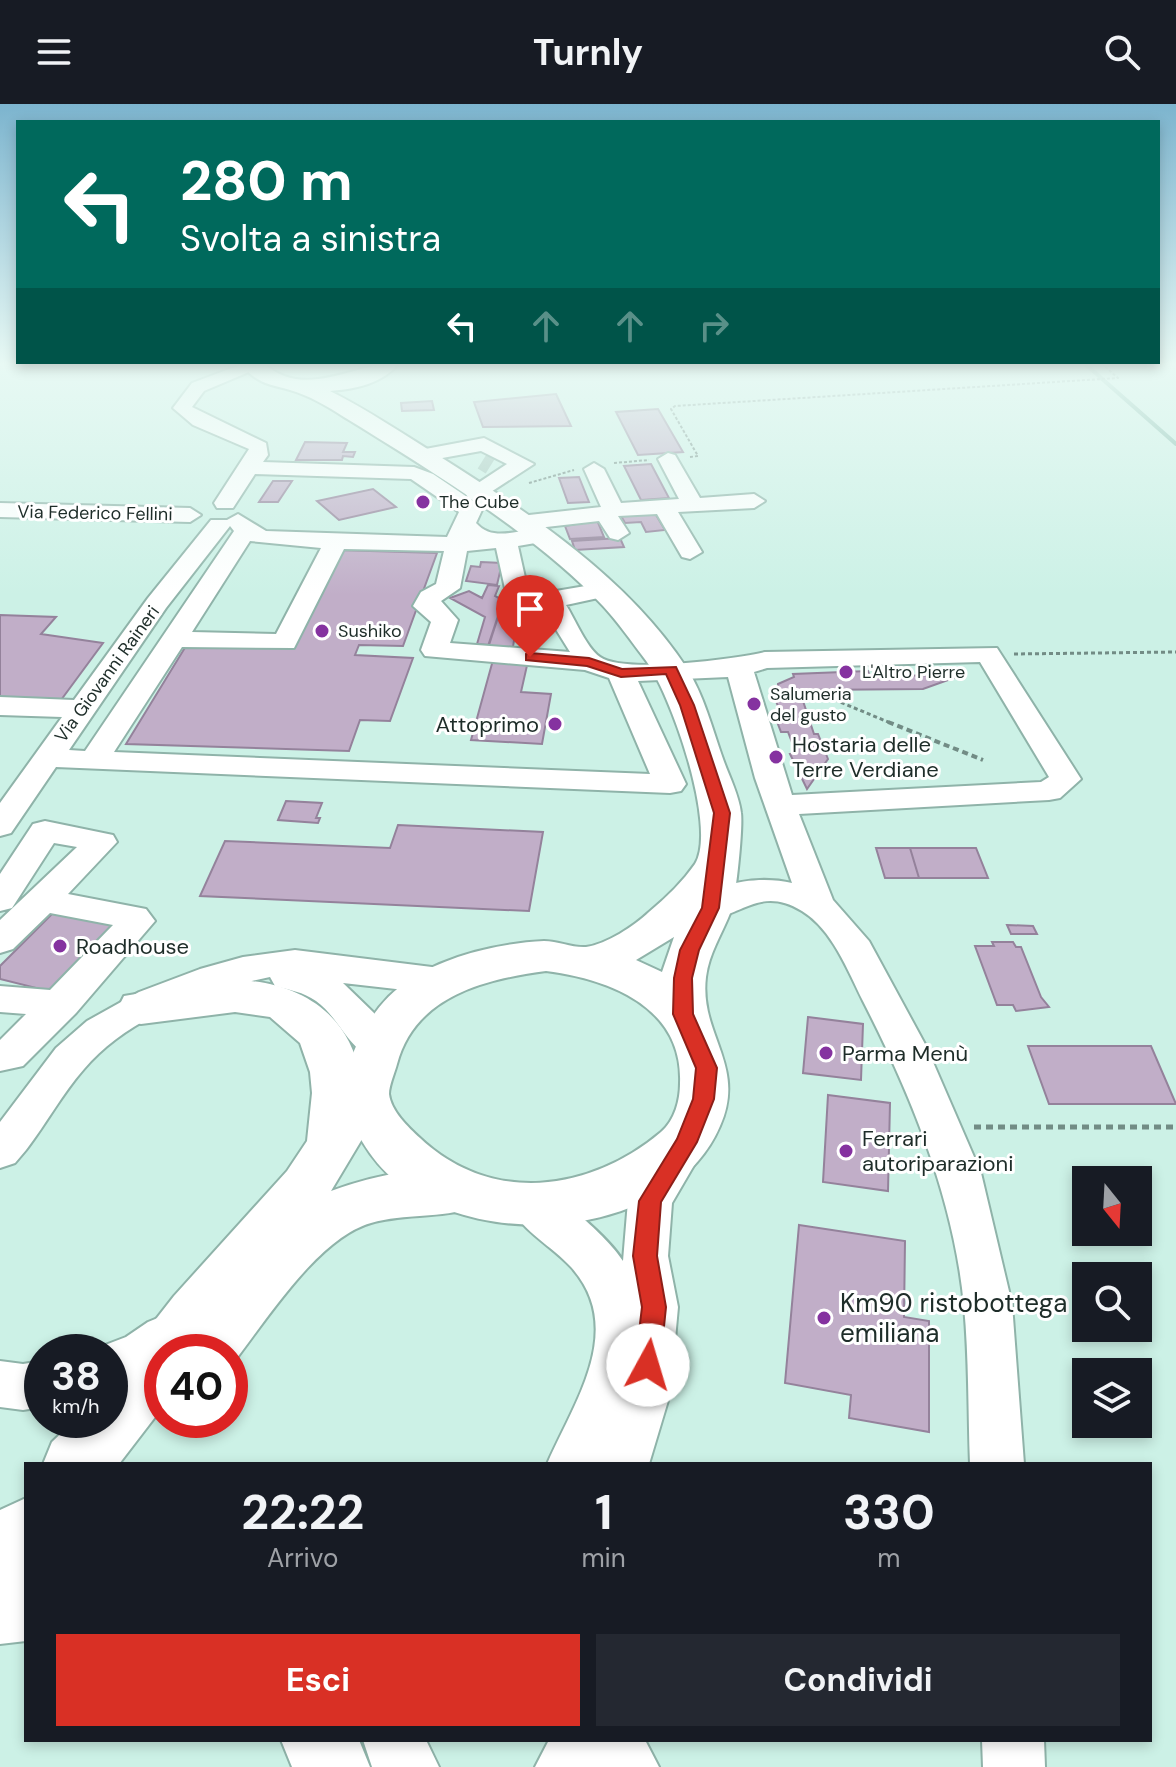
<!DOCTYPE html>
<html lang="it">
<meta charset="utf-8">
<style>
:root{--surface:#171b24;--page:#242831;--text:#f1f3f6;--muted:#9ea1a6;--accent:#d93025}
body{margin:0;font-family:"DM Sans",sans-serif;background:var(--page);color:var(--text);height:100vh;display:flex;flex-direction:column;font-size:30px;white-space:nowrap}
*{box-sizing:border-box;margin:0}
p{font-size:26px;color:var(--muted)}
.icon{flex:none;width:44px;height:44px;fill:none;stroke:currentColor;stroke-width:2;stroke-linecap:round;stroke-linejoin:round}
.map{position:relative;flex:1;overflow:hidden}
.sheet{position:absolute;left:24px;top:1358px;width:1128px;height:280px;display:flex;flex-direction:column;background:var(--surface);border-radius:0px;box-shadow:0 4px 12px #0003}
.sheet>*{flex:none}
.banner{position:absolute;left:16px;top:16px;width:1144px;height:244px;border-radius:0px;box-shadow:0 4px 12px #0003;background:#00695c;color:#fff;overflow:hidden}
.needle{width:52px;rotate:162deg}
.fabs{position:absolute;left:1072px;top:1062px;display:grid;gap:16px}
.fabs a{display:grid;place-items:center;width:80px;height:80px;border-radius:0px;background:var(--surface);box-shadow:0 4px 12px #0003;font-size:40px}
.speed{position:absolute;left:24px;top:1230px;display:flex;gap:16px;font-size:40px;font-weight:700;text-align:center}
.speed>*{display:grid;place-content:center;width:104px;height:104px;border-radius:50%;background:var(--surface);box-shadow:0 4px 12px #0003;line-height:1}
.speed small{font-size:20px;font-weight:400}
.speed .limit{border:12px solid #d22;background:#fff;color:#111}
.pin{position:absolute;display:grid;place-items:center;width:68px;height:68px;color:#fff;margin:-82px -34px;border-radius:50% 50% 50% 0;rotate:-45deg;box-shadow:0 0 8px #0007}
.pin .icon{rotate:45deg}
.me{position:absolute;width:88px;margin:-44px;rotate:6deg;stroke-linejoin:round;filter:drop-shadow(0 0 6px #0008)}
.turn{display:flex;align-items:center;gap:28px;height:168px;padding:0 32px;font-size:36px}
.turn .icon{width:104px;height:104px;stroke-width:2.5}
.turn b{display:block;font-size:56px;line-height:68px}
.lanes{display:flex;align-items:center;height:76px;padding:0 32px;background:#0003;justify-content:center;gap:40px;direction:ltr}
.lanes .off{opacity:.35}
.eta{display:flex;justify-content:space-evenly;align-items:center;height:136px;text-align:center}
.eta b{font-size:48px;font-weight:700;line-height:56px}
.cta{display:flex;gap:16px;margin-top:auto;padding:16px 32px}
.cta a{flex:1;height:92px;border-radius:0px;background:var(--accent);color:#fff;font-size:32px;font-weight:700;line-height:92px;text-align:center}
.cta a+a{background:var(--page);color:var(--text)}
header{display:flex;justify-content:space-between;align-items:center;height:104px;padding:0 32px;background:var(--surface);font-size:36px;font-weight:700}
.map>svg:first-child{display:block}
</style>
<header><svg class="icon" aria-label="menu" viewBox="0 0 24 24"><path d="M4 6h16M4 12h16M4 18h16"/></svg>Turnly<svg class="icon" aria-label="search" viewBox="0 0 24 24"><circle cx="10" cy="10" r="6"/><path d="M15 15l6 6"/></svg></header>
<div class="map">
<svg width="1176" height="1663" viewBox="0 0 1176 1663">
<rect width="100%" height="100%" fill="#ccf1e6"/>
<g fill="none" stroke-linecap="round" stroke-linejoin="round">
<path stroke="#7bb5a6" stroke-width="4" d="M1083 258 1176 340"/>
</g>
<path fill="#c1aec8" stroke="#94829b" stroke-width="2" d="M556 290 571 322 483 323 474 298Z
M432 297 434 306 402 307 401 299Z
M658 305 683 348 638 351 616 308Z
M305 338 347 339 343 348H355L353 353 343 352 342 356H296Z
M651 360 669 394 641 396 624 362Z
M579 373 589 398 568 399 559 374Z
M273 377H292L278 398H259Z
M373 385 396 403 339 416 317 397Z
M654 406 662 411H656L665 426 646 428 641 418 625 419 619 408Z
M597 416 604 433 570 435 565 422Z
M620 434 624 443 575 446 572 437Z
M336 446 437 449 403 542 359 541 355 551 413 554 390 617 360 616 349 647 126 640 186 542 288 544Z
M481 458 502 459 497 481 466 477 471 462 480 463Z
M488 481 499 482 495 492 510 500 501 504 489 541 477 540 485 513 450 494 469 487 482 494Z
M517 500 537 501 550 508 548 518 531 524 516 523 513 543 488 542 500 506Z
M0 511 56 513 41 530 103 539 61 596 0 594Z
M493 556 528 557 521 588 551 590 542 640 471 636Z
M868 567 870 572 962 571 923 585 810 586 812 590 801 591 814 630H818L828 655 807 685 790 650 796 649 788 628H781L776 615H783L772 587H778V580L794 573 793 570Z
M286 697 322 699 316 714H320L318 719 278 716Z
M398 721 543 728 529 807 200 792 225 737 390 744Z
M876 744H910L919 774H885Z
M910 744H976L988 774H919Z
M54 808 118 822 56 889 0 875V862Z
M1007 821 1033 822 1037 830H1011Z
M992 838H1013L1016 843H1021L1041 893 1049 903 1016 907 1013 901H997L975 842H994Z
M808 913 863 920 861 976 803 969Z
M1028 942H1151L1176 1000H1049Z
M828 991 890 999 888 1087 823 1078Z
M799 1121 905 1137 904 1213 929 1217V1328L849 1314 851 1291 785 1279Z"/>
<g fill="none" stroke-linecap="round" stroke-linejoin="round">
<path stroke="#a9cac0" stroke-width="20" stroke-dasharray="20 10" stroke-linecap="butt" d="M483 356 491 361"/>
<g stroke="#8fb3a9" stroke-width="4">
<path id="minor" d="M248 258H260L263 262 204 287 192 303 266 339 268 351 263 358 414 363 433 370 479 401 482 406 476 419C496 441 522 421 547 427L551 432 547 437 518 442 528 487 550 488 603 479 615 486 612 491 566 501C575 515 586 543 600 553 624 570 735 555 765 548L997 544 1081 675 1060 694 1049 696 799 710 833 796 869 837 926 942 981 1069 1012 1200 1024 1360H970C968 1308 969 1254 964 1202 954 1095 911 991 863 897 848 867 832 825 802 807 755 778 736 822 699 812L693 804C712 776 763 772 792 779L755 674 728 573 638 577 686 680 681 687 670 689 56 663 11 729 0 732V699L62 613 0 611V593L74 596 148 494 211 416H227L238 410 266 427 447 433 459 408 411 375 255 370 233 404H217L214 399 249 345 193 321 173 304 192 279ZM230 422 234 427 85 647 69 646 166 504ZM250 437 321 444 276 530 192 528ZM496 444 508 498 542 503 570 548 450 539 458 516 441 497 460 484 467 447ZM344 445 444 447 436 480 421 488 413 502 431 518 421 546 425 552 585 566 609 574 650 670 114 648 182 543 294 544ZM980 558 1049 673 1041 678 792 691 754 568 767 564Z
M484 334 534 360 477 397 469 395 466 390 469 385 507 360 481 347 420 358 410 352 420 346Z
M668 349 675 351 700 394 754 390 765 397 754 404 678 408 702 448 690 455 682 453 657 410 618 412 629 429 618 436 610 434 599 417 520 426 509 419 520 412 601 403 584 365 594 359 604 365 621 399 679 395 658 355Z
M0 399 190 404 201 411 190 418 0 413Z
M45 717 113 731 117 738 68 790 146 805 155 817 76 909 23 962 0 967V936L26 910 0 908V882L50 886 113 821 50 809 13 845 0 849V816L77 743 54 739 12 804 0 807V770L33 720Z
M295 846 440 864 453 868 459 877 453 886 440 890 343 879 374 909 396 942 390 952C354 963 344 917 316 897 303 888 290 886 275 882L270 873C204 886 128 913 84 965 62 990 46 1020 26 1046L15 1059 0 1064V1018L56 944 87 917 139 888 200 865 243 853Z
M678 1034 693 1039 700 1051 672 1099 668 1152 678 1203 670 1290 649 1360H547C574 1298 627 1225 571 1163 552 1142 523 1128 511 1103L517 1090C523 1088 530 1085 535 1085 559 1088 611 1137 623 1157L628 1097 663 1039Z
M165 1211 182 1218 190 1233 183 1248H162L161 1266 110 1285V1248L92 1246 126 1233 148 1218Z
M0 1257 23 1260 42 1257V1303L23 1306 0 1303Z
M363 1636H426L439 1663H372Z
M549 1636H645L659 1663H535Z
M982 1636H1044L1045 1663H983Z"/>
</g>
<g stroke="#8fb3a9" stroke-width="4">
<path id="major" d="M246 258H268L266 261C306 296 358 258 400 258 383 280 355 285 330 287 368 306 403 330 439 352 529 409 626 472 686 563 704 591 712 624 723 655 729 672 739 691 741 709 743 723 736 794 731 807 722 830 709 849 706 873 699 931 747 961 720 1022 672 1134 485 1148 397 1078 367 1054 354 1024 339 990 352 946 370 900 411 875 448 851 501 839 544 837 558 837 573 844 586 843 607 840 634 822 649 808 665 795 684 776 695 760 718 724 670 586 644 554 631 537 618 518 603 502 537 431 427 364 344 313 329 303 308 291 290 286 271 281 256 279 243 262ZM674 833 662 868 636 856ZM546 867C608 875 683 902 680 979 680 996 675 1016 661 1028 590 1088 491 1101 420 1034 408 1023 391 1007 389 990 389 981 395 968 397 960 415 892 485 875 546 867Z"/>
</g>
<g stroke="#8fb3a9" stroke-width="4">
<path id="highway" d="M219 876C285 873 348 900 360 972L382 977 389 990 331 1087C374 1071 430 1058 474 1073L482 1088 474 1103C441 1115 405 1109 371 1119 317 1134 264 1220 230 1263V1248H162V1304L119 1360H43L52 1338 75 1316H110V1274L174 1192 287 1067 307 1037 312 989 310 968 300 939 270 913 235 908 141 920 124 916 118 904 124 892Z
M26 1394V1537L0 1540V1406Z
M281 1636H359L370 1663H292Z"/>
</g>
<path stroke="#728c85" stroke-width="2" stroke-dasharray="3 2" stroke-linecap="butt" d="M690 353 698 352 671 305 675 302 1118 274 1100 258
M614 359 649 356
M529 379 574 366"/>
<path stroke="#728c85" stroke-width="3" stroke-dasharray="4 3" stroke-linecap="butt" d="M1014 550 1176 548
M828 593 893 620"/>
<path stroke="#728c85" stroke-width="4" stroke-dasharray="6 4" stroke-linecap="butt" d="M888 618 983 656"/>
<path stroke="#728c85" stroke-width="5" stroke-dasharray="7 5" stroke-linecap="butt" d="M974 1023H1176"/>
<use href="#minor" fill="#fff" fill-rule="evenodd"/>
<use href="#major" fill="#fff" fill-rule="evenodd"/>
<use href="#highway" fill="#fff" fill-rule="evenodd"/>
</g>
<linearGradient id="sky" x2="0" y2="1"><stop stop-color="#7cb4ce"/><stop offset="0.53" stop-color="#e8f9f4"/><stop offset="1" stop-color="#e8f9f4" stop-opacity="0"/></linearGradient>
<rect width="1176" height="491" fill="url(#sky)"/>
<path fill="#d93025" stroke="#8d1f18" stroke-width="2" d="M530 549 589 554 622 565 676 563 694 601 730 709 719 804 699 846 692 874 693 910 717 964 714 995 697 1038 661 1098 657 1152 666 1203 660 1261 657 1269 648 1272 639 1269 635 1261 642 1203 633 1152 639 1097 677 1035 693 995 696 964 673 910 674 874 680 846 702 804 714 709 680 601 666 570 621 573 587 562 526 556V550Z"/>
<g fill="#8532a0" stroke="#fff" stroke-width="3">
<circle cx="423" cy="398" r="8"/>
<circle cx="322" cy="527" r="8"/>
<circle cx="846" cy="568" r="8"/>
<circle cx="754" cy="600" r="8"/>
<circle cx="555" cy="620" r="8"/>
<circle cx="776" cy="653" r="8"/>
<circle cx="60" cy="842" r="8"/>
<circle cx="826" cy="949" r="8"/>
<circle cx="846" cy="1047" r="8"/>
<circle cx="824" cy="1214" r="8"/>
</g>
<g text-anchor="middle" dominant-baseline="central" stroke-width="6" stroke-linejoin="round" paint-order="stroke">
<g font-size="18" fill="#1e2d29" stroke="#fff" text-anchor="start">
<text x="439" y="398">The Cube</text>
<text x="338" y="527">Sushiko</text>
<text x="862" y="568">L'Altro Pierre</text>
<text x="770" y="590">Salumeria<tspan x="770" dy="21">del gusto</tspan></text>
</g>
<g font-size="18" fill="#1e2d29" stroke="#fff">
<text transform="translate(95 409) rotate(1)">Via Federico Fellini</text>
<text transform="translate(107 570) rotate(-54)">Via Giovanni Raineri</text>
</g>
<g font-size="22" fill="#1e2d29" stroke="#fff" text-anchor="start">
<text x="539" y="620" text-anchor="end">Attoprimo</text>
<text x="792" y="640">Hostaria delle<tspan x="792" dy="25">Terre Verdiane</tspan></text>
<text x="76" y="842">Roadhouse</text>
<text x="842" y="949">Parma Menù</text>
<text x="862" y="1034">Ferrari<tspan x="862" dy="25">autoriparazioni</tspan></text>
</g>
<g font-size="26" fill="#1e2d29" stroke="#fff" text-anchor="start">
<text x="840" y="1199">Km90 ristobottega<tspan x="840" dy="30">emiliana</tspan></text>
</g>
</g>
</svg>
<div class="fabs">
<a><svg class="needle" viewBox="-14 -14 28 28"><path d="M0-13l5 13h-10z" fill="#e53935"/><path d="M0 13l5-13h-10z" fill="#9ea1a6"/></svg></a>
<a><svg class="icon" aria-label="search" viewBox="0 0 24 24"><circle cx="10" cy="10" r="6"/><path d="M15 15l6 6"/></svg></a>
<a><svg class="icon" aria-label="layers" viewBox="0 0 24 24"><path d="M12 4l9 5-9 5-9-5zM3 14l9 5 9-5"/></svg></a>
</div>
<div class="speed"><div>38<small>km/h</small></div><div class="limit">40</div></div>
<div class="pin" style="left:530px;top:553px;background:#d93025"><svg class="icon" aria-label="arrive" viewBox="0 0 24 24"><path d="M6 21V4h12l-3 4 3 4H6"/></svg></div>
<svg class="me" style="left:648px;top:1261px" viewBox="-20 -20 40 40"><circle r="19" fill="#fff"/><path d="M0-13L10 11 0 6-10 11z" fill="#d93025"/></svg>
<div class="banner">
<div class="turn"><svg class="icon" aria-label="left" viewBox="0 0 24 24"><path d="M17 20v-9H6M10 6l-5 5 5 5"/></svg><div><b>280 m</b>Svolta a sinistra</div></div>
<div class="lanes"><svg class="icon" aria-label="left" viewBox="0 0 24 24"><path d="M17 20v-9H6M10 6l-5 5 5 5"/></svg><svg class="icon off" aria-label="ahead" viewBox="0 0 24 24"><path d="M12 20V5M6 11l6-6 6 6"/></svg><svg class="icon off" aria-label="ahead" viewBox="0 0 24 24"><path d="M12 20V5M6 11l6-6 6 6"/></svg><svg class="icon off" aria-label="right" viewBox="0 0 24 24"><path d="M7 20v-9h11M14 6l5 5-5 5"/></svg></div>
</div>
<section class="sheet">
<div class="eta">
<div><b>22:22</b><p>Arrivo</p></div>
<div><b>1</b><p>min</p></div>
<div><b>330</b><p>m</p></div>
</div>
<div class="cta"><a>Esci</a><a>Condividi</a></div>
</section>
</div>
